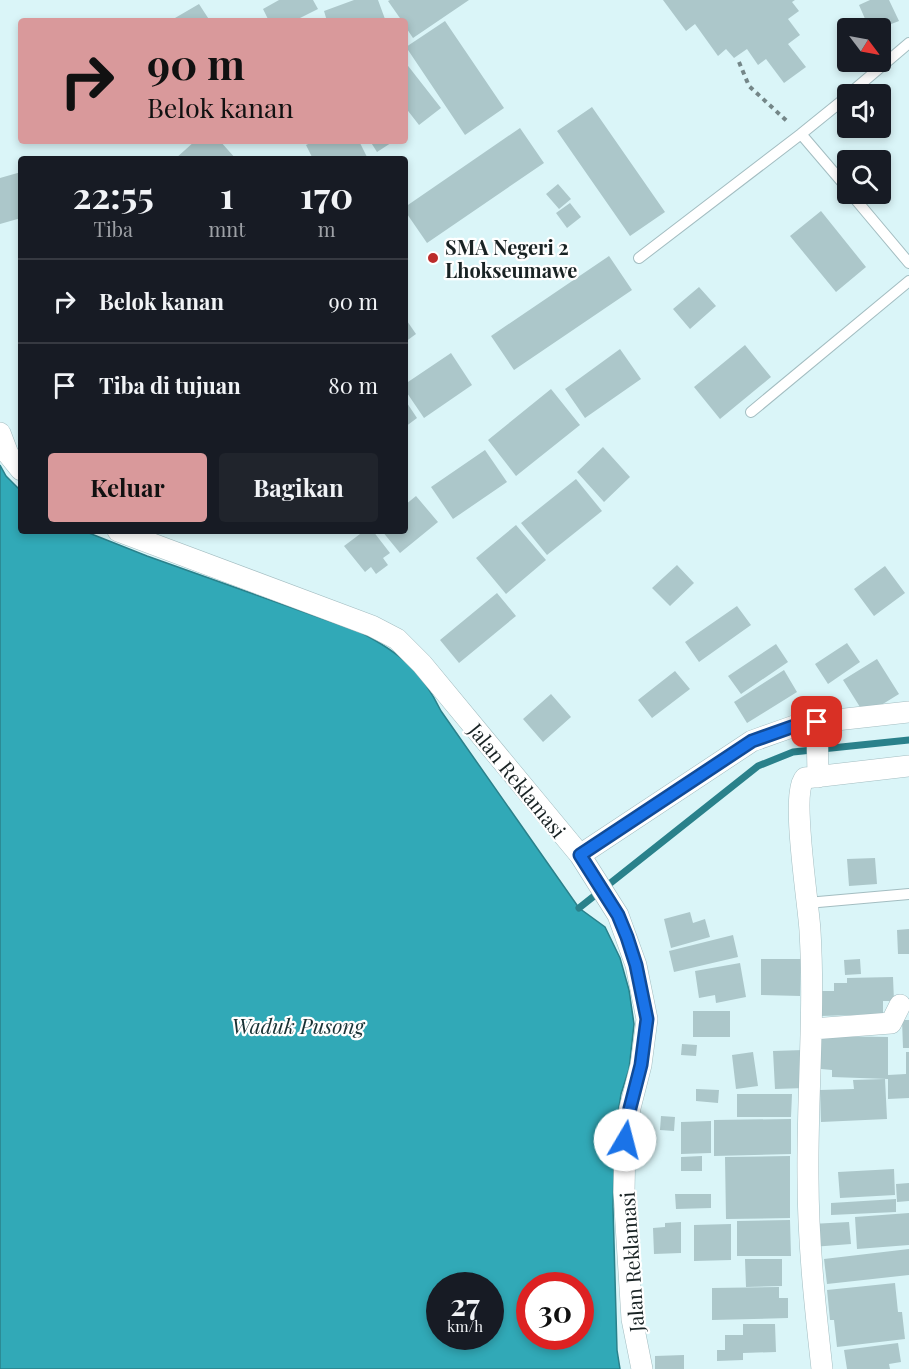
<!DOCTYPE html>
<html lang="id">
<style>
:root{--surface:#171b24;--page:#20242c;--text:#f1f3f6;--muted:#9ea1a6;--line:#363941;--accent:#d9999b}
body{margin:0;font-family:"Playfair Display",serif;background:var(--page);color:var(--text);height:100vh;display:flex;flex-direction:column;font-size:22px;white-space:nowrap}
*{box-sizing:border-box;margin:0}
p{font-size:20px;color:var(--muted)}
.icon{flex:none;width:33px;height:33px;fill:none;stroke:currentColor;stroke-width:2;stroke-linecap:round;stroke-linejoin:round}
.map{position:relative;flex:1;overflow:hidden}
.drawer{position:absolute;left:18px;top:156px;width:390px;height:378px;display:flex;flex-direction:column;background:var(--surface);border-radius:6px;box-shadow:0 3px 9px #0003}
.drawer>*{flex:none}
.guide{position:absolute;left:18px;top:18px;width:390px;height:126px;border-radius:6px;box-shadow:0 3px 9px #0003;background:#d9999b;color:#111;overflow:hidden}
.needle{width:39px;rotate:122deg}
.fabs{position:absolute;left:837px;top:18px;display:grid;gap:12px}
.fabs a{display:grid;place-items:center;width:54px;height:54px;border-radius:6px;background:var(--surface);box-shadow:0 3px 9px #0003;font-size:30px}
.speed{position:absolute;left:426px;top:1272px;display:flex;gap:12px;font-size:30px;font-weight:700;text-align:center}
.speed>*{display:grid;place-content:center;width:78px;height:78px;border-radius:50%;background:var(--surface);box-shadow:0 3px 9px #0003;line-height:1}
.speed small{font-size:15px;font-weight:400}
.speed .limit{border:9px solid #d22;background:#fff;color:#111}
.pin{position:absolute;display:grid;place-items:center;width:51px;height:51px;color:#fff;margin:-26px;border-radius:12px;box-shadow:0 3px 9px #0006}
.me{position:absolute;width:66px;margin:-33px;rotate:8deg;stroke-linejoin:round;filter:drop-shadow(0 0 4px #0008)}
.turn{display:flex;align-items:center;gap:21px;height:126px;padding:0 30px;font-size:27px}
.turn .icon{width:78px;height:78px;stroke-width:2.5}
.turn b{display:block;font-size:42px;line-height:51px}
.eta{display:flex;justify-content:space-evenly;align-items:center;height:102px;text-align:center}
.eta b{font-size:36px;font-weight:700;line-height:42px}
.action{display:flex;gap:12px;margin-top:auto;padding:12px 30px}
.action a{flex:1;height:69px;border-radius:6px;background:var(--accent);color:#111;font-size:24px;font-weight:700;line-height:69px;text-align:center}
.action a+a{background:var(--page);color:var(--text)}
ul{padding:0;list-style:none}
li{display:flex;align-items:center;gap:18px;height:84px;padding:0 30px;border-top:2px solid var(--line)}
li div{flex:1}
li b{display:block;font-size:22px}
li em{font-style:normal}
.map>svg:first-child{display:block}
</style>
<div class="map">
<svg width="909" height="1369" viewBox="0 0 909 1369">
<rect width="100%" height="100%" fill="#daf5f8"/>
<path fill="#31a9b7" stroke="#2a818b" stroke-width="1.5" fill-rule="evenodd" d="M0 465 6 476 21 491V531H84L147 556 360 632C400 653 421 670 441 711L579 908 605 927 620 958 629 990 634 1024 629 1069 621 1094 615 1133 613 1207 617 1350 620 1369H0ZM440 1286H490V1336H440ZM530 1286H580V1336H530Z"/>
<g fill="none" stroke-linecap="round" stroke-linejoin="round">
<path stroke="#2a818b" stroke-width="7" d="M579 908 758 766 793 752 909 740"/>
</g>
<path fill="#acc7ca" d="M279 0H313L318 9 294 21H269L263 9Z
M354 0H378L385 19 379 21H327L324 11Z
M390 0H469L413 38 405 26V21H402L388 1Z
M663 0H795L792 2 799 11 788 19 800 35 788 44 806 67 784 83 766 59 758 65 747 49 734 58 726 49 718 56 695 24 686 31Z
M870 0H889L899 21 881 28H869L859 5Z
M199 4 210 21H177L175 18Z
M445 21 504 108 465 135 406 47Z
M405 62 441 108 419 125 405 107Z
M592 107 665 212 630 236 557 131Z
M520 128 544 163 427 243 405 211V207Z
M195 141H220L236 159H175Z
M314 141H359L368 159H313L306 145Z
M370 141H394L377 152Z
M21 172V218L0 224V178Z
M558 184 571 199 559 209 546 194Z
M570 203 581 217 567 228 556 213Z
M821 211 866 267 836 292 790 236Z
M609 256 632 290 514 370 491 336Z
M699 287 716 306 690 329 673 309Z
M405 318 416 334 405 342Z
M745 345 771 377 720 419 694 387Z
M620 349 641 379 585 418 565 389Z
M451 353 472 385 424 418 405 390V384Z
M551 389 580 425 516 476 488 440Z
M405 400 417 418 405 427Z
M603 447 630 477 604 502 577 472Z
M485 450 507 482 453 519 431 487Z
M576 479 602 511 547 555 521 523Z
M416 496 438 522 400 553 382 531H405V505Z
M516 525 546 560 506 594 476 558Z
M364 531H373L390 553 383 558 388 565 376 574 371 567 365 572 344 546Z
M677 565 694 583 670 606 652 588Z
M885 566 905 593 874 616 854 589Z
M497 593 516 616 459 663 440 640Z
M737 606 751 625 699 662 685 642Z
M847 643 860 662 828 684 815 664Z
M776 644 788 662 741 694 728 676Z
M877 659 899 694 865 715 843 680Z
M784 670 797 692 747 723 734 702Z
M675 671 690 689 652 718 638 700Z
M551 694 571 717 543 742 523 719Z
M875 858 877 884 849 886 847 859Z
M690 912 693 923 705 919 710 937 671 948 664 919Z
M909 929V954H898L897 930Z
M733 935 738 957 674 972 669 951Z
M761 959H801L800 996 761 995Z
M860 959 861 974 845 975 844 960Z
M740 963 746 997 716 1003 715 995 699 998 695 971Z
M893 977 894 1001H883V1014L821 1016V991H834V983H847V978Z
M693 1011H730V1037H693Z
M902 1020H909V1048H903Z
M821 1036 888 1037V1075L906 1074V1052H909V1098L888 1099V1079L832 1077V1070L821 1069Z
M682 1044 697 1045 696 1056 681 1055Z
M804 1050 805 1088 775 1089 773 1051Z
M753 1052 758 1086 736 1089 732 1055Z
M885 1079 887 1119 821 1122 820 1090 854 1089 853 1080Z
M696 1089 719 1090 718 1103 696 1101Z
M737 1094H792L791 1117H737Z
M661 1116 675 1117 674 1131 660 1130Z
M791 1119V1154L714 1156V1120Z
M711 1121V1153L681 1154V1122Z
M702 1156V1171H681V1157Z
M790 1156V1218L726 1219 725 1157Z
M894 1169 895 1195 840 1198 838 1172Z
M909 1183V1201L897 1202 896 1184Z
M675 1194H711V1208L676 1209Z
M896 1199V1212L831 1215V1203Z
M909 1213V1245L857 1249 855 1217Z
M790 1220 791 1256H737V1221Z
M681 1222V1253L654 1254 653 1228 665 1227V1223Z
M849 1222 851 1244 812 1247 811 1224Z
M731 1224V1260L694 1261V1225Z
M909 1249V1275L827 1284 824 1259Z
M745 1259H782V1286L746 1287Z
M895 1283 898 1312H902L905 1339 837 1347 834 1320H830L827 1290Z
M779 1287V1298H788V1318L712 1320V1288Z
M743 1324H775L776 1352 743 1353V1360L717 1361V1350H725V1335H743Z
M898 1343 901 1362 889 1364 890 1369H847L844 1350Z
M684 1355V1369H655V1356Z"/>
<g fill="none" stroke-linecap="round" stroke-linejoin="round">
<g stroke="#a3bdc1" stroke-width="12">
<path id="lane" d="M849 94 909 43
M801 134 848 189
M851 194 909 263
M639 258 801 134 848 96
M751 412 909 281
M807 903 909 894"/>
</g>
<g stroke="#a3bdc1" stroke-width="22">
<path id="street" d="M0 433 8 454 21 470
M118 531 372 626 397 639 422 664 580 855 618 915 636 965 647 1019 641 1065 630 1108 625 1141 624 1192 632 1319 642 1369
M817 722 818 777
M580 855 752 741 800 724 909 712
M812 1029 891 1023 900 1005
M822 1369C815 1306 808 1241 808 1178 807 1096 815 1013 810 931 809 906 790 793 805 778L909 766"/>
</g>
<path stroke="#748688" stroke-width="4" stroke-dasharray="4.5 4.5" stroke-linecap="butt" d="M739 62 749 86 789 123"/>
<use href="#lane" stroke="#fff" stroke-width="10"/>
<use href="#street" stroke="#fff" stroke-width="21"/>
</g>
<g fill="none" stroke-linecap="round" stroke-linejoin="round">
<g stroke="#114b97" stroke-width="15">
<path id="route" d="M625 1140 630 1108 641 1065 647 1019 636 965 627 937 618 915 580 855 752 741 800 724 817 722"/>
</g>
<use href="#route" stroke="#1a73e8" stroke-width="10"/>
</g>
<circle fill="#bb2c2b" stroke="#fff" stroke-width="2" cx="433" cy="258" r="6"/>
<g text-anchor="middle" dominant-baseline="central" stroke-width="4.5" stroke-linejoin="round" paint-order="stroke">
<g font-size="20" font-weight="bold" fill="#192324" stroke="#fff" text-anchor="start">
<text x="445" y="246">SMA Negeri 2<tspan x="445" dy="23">Lhokseumawe</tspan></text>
</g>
<g font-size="20" fill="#192324" stroke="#fff">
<text transform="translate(518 780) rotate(51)">Jalan Reklamasi</text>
<text transform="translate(631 1262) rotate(-94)">Jalan Reklamasi</text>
</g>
<g font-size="21" font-style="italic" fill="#183235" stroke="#fff">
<text x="298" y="1025">Waduk Pusong</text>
</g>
</g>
</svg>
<div class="fabs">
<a><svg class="needle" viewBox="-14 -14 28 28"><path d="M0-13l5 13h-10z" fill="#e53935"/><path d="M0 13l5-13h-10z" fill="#9ea1a6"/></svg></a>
<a><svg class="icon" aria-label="sound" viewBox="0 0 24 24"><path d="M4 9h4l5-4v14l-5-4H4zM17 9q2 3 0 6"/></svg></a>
<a><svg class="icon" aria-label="search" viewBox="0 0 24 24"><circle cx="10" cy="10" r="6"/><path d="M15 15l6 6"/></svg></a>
</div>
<div class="speed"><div>27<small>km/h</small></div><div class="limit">30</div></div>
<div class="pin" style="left:817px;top:722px;background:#d93025"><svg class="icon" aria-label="arrive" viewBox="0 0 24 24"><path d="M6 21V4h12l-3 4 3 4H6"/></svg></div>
<svg class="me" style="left:625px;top:1140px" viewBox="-20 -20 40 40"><circle r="19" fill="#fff"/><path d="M0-13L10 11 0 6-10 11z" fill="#1a73e8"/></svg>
<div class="guide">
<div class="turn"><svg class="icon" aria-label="right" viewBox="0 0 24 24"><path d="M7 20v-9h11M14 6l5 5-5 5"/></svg><div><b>90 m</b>Belok kanan</div></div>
</div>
<section class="drawer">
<div class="eta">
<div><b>22:55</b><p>Tiba</p></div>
<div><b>1</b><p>mnt</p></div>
<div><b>170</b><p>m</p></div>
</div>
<ul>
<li><svg class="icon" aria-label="right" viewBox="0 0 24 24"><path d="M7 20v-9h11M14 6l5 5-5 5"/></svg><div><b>Belok kanan</b></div><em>90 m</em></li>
<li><svg class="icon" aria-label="arrive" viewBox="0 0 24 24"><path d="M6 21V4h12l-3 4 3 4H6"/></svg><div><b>Tiba di tujuan</b></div><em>80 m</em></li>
</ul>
<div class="action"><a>Keluar</a><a>Bagikan</a></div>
</section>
</div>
